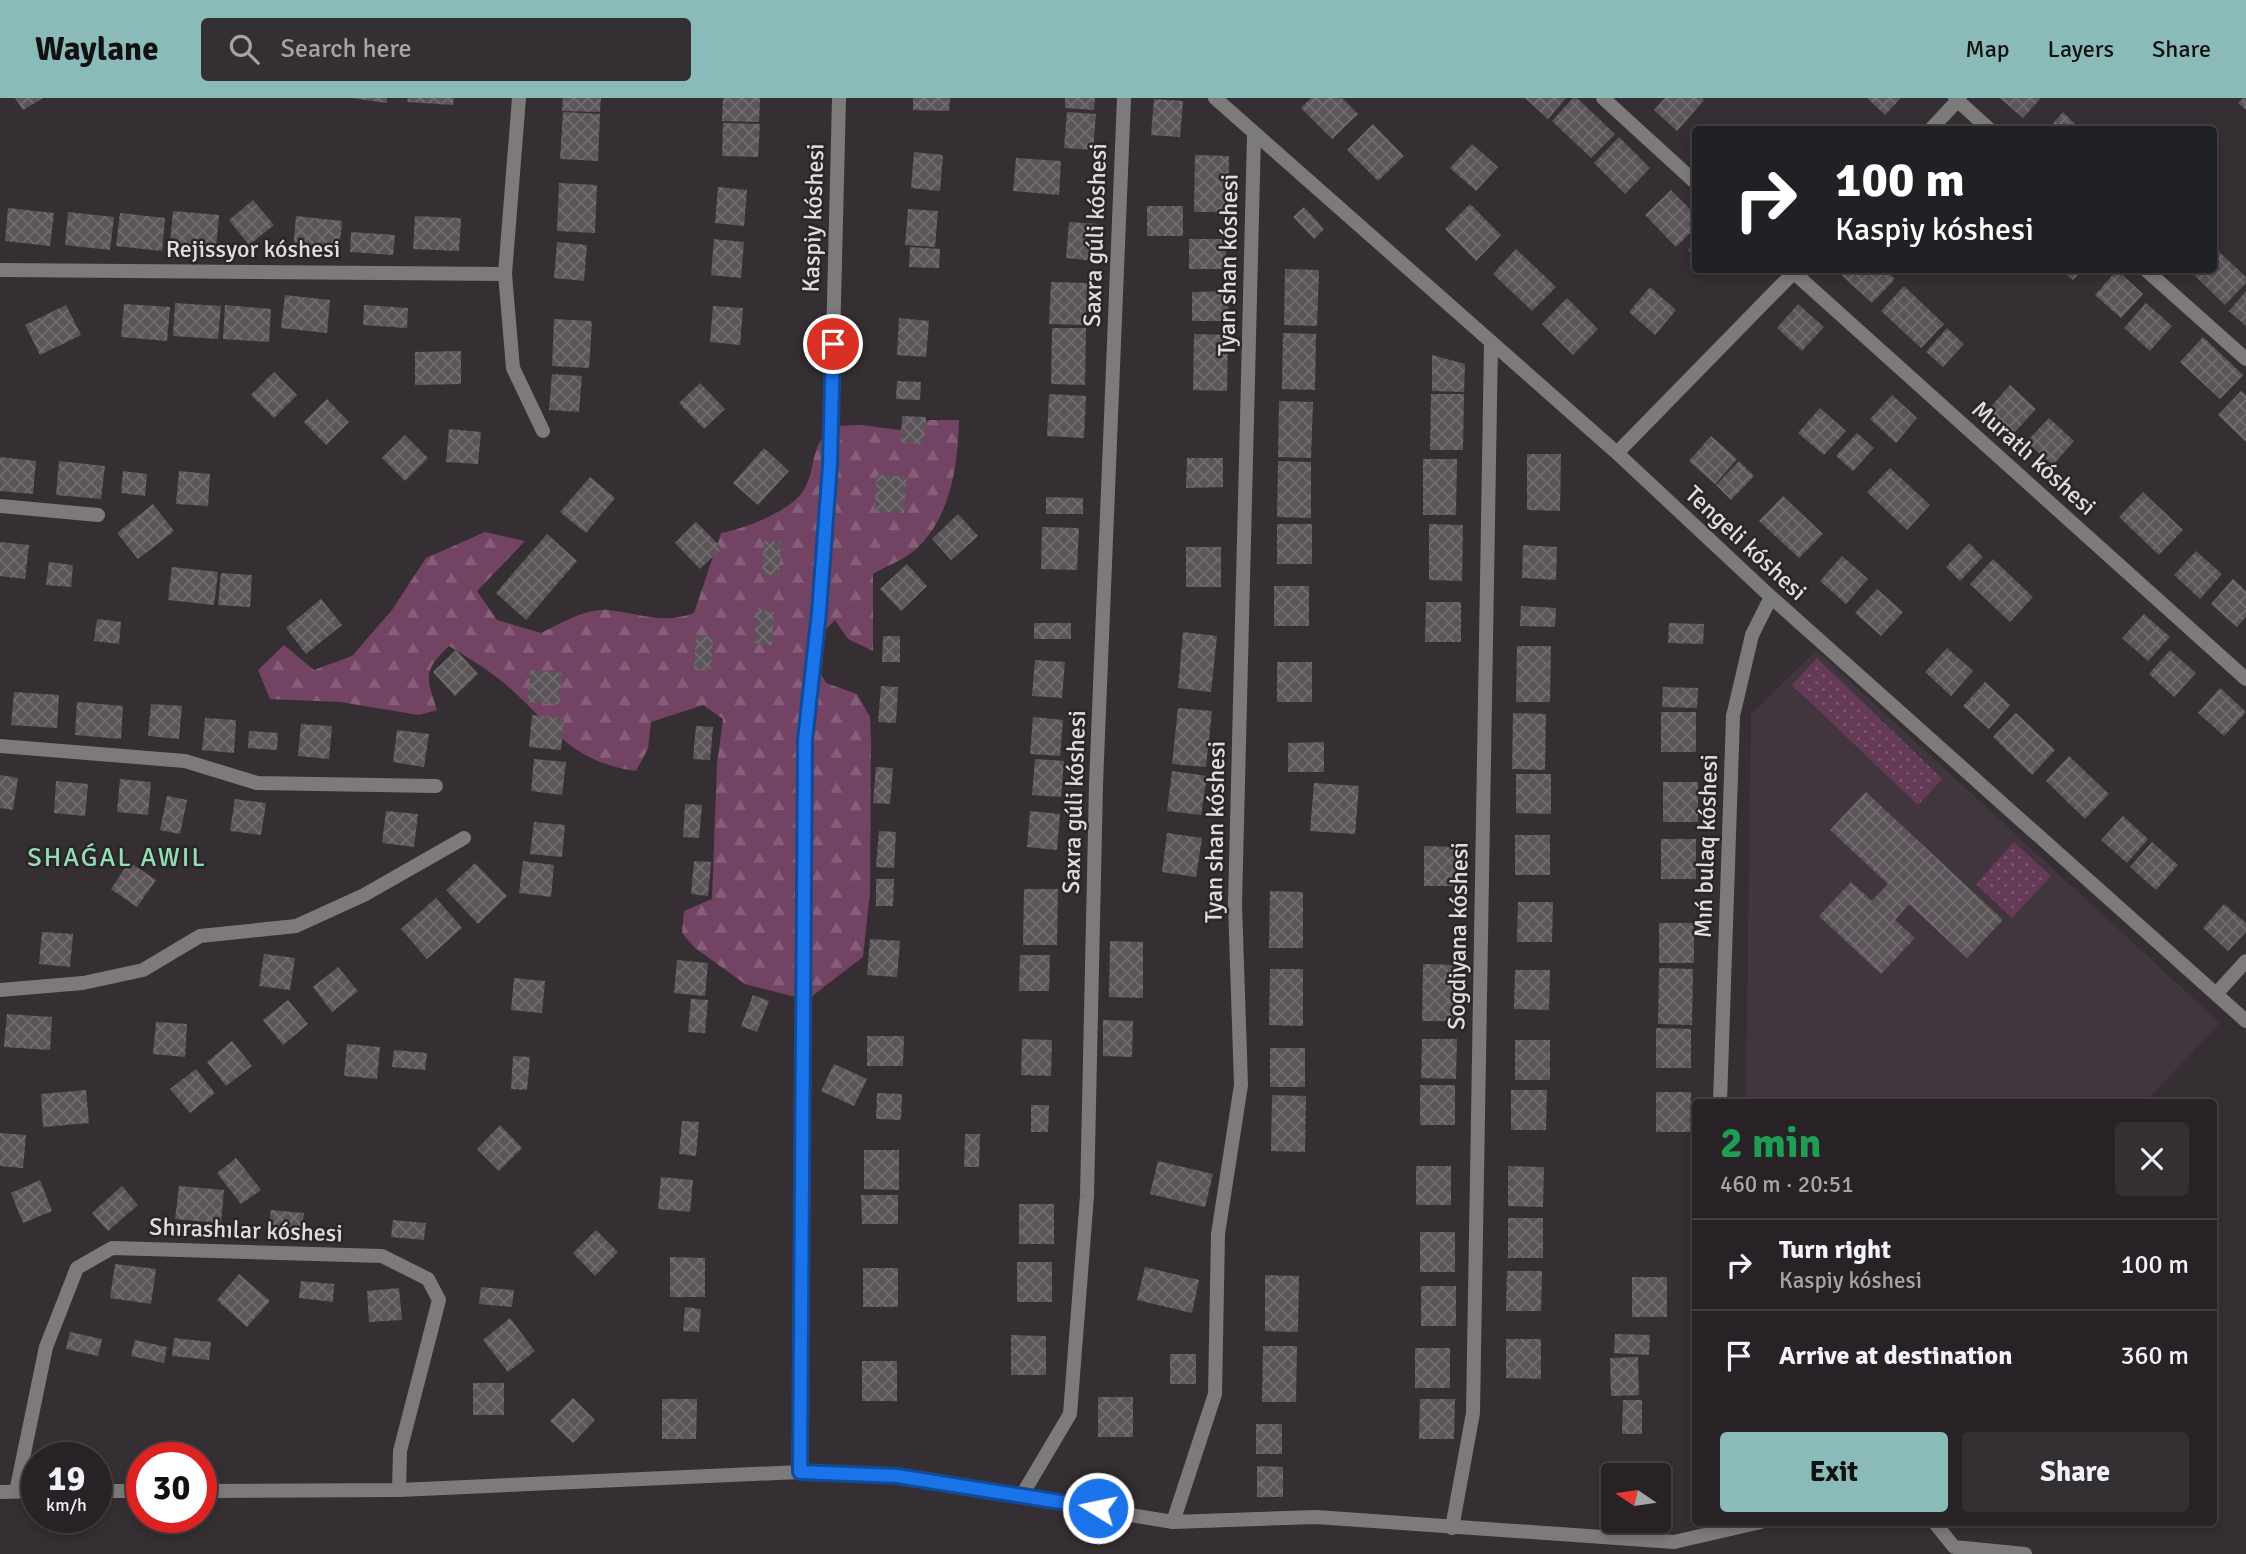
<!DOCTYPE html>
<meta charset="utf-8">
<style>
:root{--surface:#282226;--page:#342f32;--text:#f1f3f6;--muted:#a5a4a7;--line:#443f43;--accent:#8bbbb9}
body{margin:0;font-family:Signika,sans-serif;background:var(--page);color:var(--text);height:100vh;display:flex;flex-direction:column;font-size:26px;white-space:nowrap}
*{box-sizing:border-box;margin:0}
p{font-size:23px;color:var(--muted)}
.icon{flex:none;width:38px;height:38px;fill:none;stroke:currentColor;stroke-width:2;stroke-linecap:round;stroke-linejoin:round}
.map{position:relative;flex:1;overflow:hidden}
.side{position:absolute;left:1692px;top:1001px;width:525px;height:427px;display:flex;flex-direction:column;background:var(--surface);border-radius:7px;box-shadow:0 4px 10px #0003,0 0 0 2px var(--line)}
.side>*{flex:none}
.guide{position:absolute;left:1692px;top:28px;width:525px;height:147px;border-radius:7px;box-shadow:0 4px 10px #0003,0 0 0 2px var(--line);background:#202124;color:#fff;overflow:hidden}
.needle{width:46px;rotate:283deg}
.controls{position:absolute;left:1601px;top:1365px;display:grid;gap:14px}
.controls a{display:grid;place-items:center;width:70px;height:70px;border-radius:7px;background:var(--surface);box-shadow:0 4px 10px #0003,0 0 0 2px var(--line);font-size:35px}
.speed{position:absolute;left:21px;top:1344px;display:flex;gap:14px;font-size:35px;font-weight:700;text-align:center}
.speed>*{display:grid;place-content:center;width:91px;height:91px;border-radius:50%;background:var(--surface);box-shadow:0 4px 10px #0003,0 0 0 2px var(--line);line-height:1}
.speed small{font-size:18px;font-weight:400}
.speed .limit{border:10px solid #d22;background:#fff;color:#111}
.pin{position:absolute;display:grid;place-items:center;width:60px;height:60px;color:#fff;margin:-30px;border:4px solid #fff;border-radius:50%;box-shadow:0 2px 7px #0007}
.me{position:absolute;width:77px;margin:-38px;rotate:280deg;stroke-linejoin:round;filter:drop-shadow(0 0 5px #0008)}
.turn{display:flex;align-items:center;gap:24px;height:147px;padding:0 28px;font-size:32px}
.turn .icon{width:91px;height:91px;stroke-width:2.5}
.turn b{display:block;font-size:49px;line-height:60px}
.round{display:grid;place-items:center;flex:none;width:74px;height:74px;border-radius:7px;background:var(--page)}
.overview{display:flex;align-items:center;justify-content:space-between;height:119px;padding:0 28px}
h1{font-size:42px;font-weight:800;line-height:52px;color:#1e9e55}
.cta{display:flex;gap:14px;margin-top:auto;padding:14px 28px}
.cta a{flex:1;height:80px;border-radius:7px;background:var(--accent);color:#111;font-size:28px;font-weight:800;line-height:80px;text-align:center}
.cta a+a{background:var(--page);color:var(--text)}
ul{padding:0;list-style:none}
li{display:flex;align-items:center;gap:21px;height:91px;padding:0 28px;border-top:2px solid var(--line)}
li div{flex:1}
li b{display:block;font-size:26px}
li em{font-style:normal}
header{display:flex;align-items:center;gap:42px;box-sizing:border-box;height:98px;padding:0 35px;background:var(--accent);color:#111}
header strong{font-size:33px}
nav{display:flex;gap:38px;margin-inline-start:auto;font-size:24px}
.search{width:490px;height:63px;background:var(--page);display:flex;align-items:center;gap:18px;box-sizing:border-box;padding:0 24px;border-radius:7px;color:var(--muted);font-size:26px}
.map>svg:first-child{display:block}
</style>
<header>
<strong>Waylane</strong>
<div class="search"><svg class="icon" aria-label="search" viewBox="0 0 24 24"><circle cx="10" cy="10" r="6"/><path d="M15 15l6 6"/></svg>Search here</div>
<nav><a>Map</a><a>Layers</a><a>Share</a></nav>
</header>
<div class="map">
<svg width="2246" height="1456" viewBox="0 0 2246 1456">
<defs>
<pattern id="green-dots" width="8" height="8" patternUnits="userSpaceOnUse" patternTransform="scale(1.75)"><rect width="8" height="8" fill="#643a57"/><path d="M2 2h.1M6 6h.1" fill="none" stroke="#7a566f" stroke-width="1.8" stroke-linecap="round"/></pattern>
<pattern id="forest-firs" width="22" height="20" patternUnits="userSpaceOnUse" patternTransform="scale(1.75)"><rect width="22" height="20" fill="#734364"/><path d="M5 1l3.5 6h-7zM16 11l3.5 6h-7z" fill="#875e7a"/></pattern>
<pattern id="building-cross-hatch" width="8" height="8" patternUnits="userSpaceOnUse" patternTransform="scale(1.75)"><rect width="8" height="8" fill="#5b5459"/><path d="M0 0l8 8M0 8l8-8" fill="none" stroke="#726c70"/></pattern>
</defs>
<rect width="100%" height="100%" fill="#352e32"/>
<path fill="#42363e" d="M1816 552 2220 925 2145 1004H1746L1751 616Z"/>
<path fill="url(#green-dots)" d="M1817 560 1942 681 1918 707 1792 587Z
M2014 744 2051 778 2012 820 1976 786Z"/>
<path fill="url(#forest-firs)" d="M929 322H959C958 367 951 420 915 452 904 462 886 468 873 476V553L848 541 835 522 807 551 826 585 857 596 870 619 871 644 870 794 863 859 807 902 745 886 695 850 682 835 684 813 712 801 717 666 723 621 703 607 651 624 648 651 636 673C562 663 547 617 495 578 481 567 465 558 449 548 423 573 426 578 437 612L419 617 340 604 270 601 258 572 284 547 314 572 352 558 392 512 426 460 485 434 525 443 477 493 497 522 541 535C560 526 586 510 608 512 640 515 662 527 694 515L721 435C744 431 796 412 806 388 818 361 808 355 832 328L862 327 899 332Z"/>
<path fill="url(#building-cross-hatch)" d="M15 0H43L23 12Z
M352 0H387V5Z
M408 0H454L453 7 407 4Z
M563 0H601L600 14 562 13Z
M723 0H760L759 24 722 23Z
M913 0H950L949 13 913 12Z
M1065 0H1095L1094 12 1065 10Z
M1311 0H1342L1358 16 1332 41 1301 10Z
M1525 0H1566L1548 21Z
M1573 0H1577L1615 36 1591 60 1552 23Z
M1665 0H1702L1704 2 1677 33 1654 12Z
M1867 0H1901L1885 17Z
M2000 0H2041L2023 20Z
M2243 0H2246V12L2238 5Z
M1154 1 1183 3 1180 39 1151 37Z
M563 14 600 16 598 63 560 61Z
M1067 14 1096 16 1093 52 1064 50Z
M2063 14 2081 32H2047Z
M723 25 760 26 758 59 722 58Z
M1373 26 1404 58 1378 83 1347 52Z
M1619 39 1650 70 1625 96 1594 65Z
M1472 46 1498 69 1476 93 1450 70Z
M914 54 943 57 940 93 911 90Z
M1195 57 1229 58 1228 114H1194Z
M1016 60 1061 63 1059 97 1013 93Z
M559 85 597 87 595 135 557 133Z
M718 89 747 92 744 128 715 125Z
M1671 92 1696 117V129L1676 149 1645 117Z
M253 102 274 127 249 147 229 122Z
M1470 106 1501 137 1476 163 1445 131Z
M1147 108H1183V138H1147Z
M1304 109 1324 131 1314 141 1293 119Z
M8 110 54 115 50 148 5 143Z
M908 111 938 113 935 149 905 147Z
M173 113 219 117 216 150 170 146Z
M68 114 114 119 110 152 65 147Z
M120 115 165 120 162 153 116 148Z
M296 118 342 123 339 156 293 152Z
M415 118 461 120 459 153 413 151Z
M1069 124 1099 126 1096 163 1066 160Z
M351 134 395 137 393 157 350 154Z
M714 141 744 144 741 180 711 177Z
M1189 141H1226V171H1189Z
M1696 143V160L1688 152Z
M557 144 587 147 584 183 554 180Z
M910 149 940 151 939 170 909 169Z
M2214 149 2246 179V185L2225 207 2189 172H2214Z
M1516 151 1556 189 1532 213 1493 176Z
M1285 171 1319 172 1317 228 1284 227Z
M1836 172H1885L1895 181 1872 205Z
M2062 172H2083L2073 182Z
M2117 172 2143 196 2121 220 2095 197Z
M1051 184 1087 185 1086 227 1049 226Z
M1904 188 1944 226 1921 250 1881 213Z
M1650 189 1676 212 1655 237 1629 214Z
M1229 193 1228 223H1192V194Z
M2246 193V228L2229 213Z
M285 197 330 202 327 235 281 230Z
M1567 200 1598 231 1573 257 1542 226Z
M175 205 221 208 218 241 173 238Z
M2146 205 2172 228 2150 253 2124 230Z
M124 206 170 209 167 243 121 239Z
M1798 206 1824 229 1802 253 1777 230Z
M66 207 81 237 40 257 25 227Z
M225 207 271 211 269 244 223 241Z
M364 207 408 210 407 230 363 227Z
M713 208 743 210 740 247 710 244Z
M899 220 929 223 926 259 897 257Z
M554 221 592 223 589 270 552 268Z
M1052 230H1086L1085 287 1051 286Z
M1947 230 1964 246 1943 269 1926 254Z
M1283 235 1316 236 1315 292 1282 291Z
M1194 236 1228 237 1227 293 1193 292Z
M2203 239 2243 277 2220 301 2180 264Z
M461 253V286L415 287V254Z
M1432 257 1465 266 1464 294 1432 293Z
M274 274 297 297 274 320 251 297Z
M552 276 582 278 579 314 549 312Z
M897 283 921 284 920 302 896 301Z
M700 285 725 311 704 331 679 305Z
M2010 287 2036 311 2014 335 1988 312Z
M2241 293 2246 297V344L2218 317Z
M1049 296 1086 298 1084 340 1047 338Z
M1431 296H1464L1463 352H1430Z
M1892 297 1917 320 1896 345 1870 321Z
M327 301 349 324 326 347 304 324Z
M1279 303 1313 304 1311 360 1278 359Z
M1820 310 1846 333 1824 357 1798 335Z
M902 318 926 319 924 346 901 345Z
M2049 320 2074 343 2053 367 2026 344Z
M449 331 481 334 478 366 446 364Z
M1857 335 1874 350 1853 373 1836 358Z
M405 337 428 360 405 383 382 360Z
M1711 338 1737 361 1715 386 1689 363Z
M764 350 789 373 758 407 733 385Z
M1527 356H1561L1560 413 1527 412Z
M0 359 36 363 33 396 0 393Z
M1187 360H1223V389L1186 390Z
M1423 361H1457L1456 417H1423Z
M59 363 105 368 101 401 56 397Z
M1278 363 1311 364V420L1277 419Z
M1739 363 1754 378 1731 402 1716 387Z
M1890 370 1930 407 1907 432 1867 394Z
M123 373 147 376 145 398 121 395Z
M179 373 210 376 208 408 176 406Z
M877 377 907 379 904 415 874 413Z
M590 379 615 400 586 435 560 414Z
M2143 394 2183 432 2159 457 2119 419Z
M1783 398 1823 436 1799 460 1759 423Z
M1046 399 1083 400V416H1046Z
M153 406 174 433 138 461 117 435Z
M958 416 978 438 951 462 932 441Z
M696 424 722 450 700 471 675 445Z
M1277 426H1312V466H1277Z
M1429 426 1463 427 1462 483 1429 482Z
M1042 429 1079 430 1077 472 1041 471Z
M547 436 577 463 526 522 496 495Z
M764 443 781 444 779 478 762 476Z
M0 444 29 447 25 481 0 478Z
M1969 445 1983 459 1960 483 1946 469Z
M1523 447 1557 449 1556 482 1522 480Z
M1186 449H1221V489H1186Z
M2196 453 2222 476 2200 501 2174 477Z
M1842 458 1868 481 1846 506 1820 483Z
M1993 461 2033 499 2010 524 1970 486Z
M49 464 73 467 71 489 46 487Z
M907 466 927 488 901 513 880 491Z
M172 469 218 474 214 507 168 502Z
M221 475 252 477 250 509 218 507Z
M2233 481 2246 493V519L2237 529 2211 506Z
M1274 488H1309V528H1274Z
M1877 491 1903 514 1881 538 1855 515Z
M321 501 342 527 306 556 286 530Z
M1426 504H1461V544H1425Z
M1521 508 1556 510 1555 529 1520 528Z
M757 512 774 514 772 547 754 545Z
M2144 516 2170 539 2148 563 2122 540Z
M97 521 121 524 119 546 94 543Z
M1034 525H1071V541H1034Z
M1669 525 1704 526 1703 546 1668 545Z
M1183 534 1217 538 1211 594 1178 590Z
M696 537 713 539 711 572 694 571Z
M883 538H900V564H882Z
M1517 548H1551L1550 604H1516Z
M1947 550 1973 573 1951 598 1925 574Z
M456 552 478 576 455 598 433 574Z
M2170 552 2196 575 2174 599 2149 576Z
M1035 562 1065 564 1062 600 1032 598Z
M1277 564H1312V604H1277Z
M531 572 562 575 559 607 527 604Z
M1985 584 2010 607 1989 631 1963 608Z
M881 588 898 589 896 625 878 624Z
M1663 589 1698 590 1697 610 1662 609Z
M2220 590 2246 614 2224 638 2198 615Z
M14 594 59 597 57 630 11 627Z
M77 604 123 608 121 641 75 637Z
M151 606 182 608 179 641 148 638Z
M1178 610 1212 613 1206 669 1172 666Z
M1661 614H1696V654H1661Z
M1513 615 1546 616 1545 672 1512 671Z
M2016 615 2055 652 2032 677 1993 639Z
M532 617 564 620 561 652 529 649Z
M1033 619 1063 622 1060 658 1030 656Z
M205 620 236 622 234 655 202 652Z
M301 626 332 628 329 661 298 658Z
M696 628 713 629 710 662 693 661Z
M397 632 429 636 424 669 393 664Z
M249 633 278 635 277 652 248 650Z
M1324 644V674H1288V645Z
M2069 658 2109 696 2085 721 2046 683Z
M534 661 566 664 562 697 531 693Z
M1035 661 1064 663 1061 699 1032 697Z
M876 669 893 670 890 706 873 705Z
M1172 673 1207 678 1201 717 1167 713Z
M1516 676H1551V716L1516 715Z
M0 677 18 680 13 712 0 710Z
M120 681 151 684 148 717 117 714Z
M56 683 88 686 85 718 54 715Z
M1663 684H1698V724H1663Z
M1314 685 1359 688 1355 736 1310 733Z
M1866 694 2003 822 1967 860 1909 806 1895 822 1915 840 1881 876 1819 818 1851 784 1872 803 1888 786 1830 732Z
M167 698 187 702 180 736 160 732Z
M235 701 266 705 261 737 230 733Z
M685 706 702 707 699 740 683 739Z
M386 713 418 716 414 749 382 745Z
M1030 713 1060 716 1057 752 1027 749Z
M2123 718 2148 741 2127 765 2101 742Z
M534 724 565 727 562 759 530 756Z
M879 733 896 734 894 770 876 769Z
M1167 735 1202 740 1196 779 1162 774Z
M1515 737H1550V777H1515Z
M1661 741H1696V781H1661Z
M2152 744 2178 767 2156 792 2130 769Z
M1424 748 1459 749V788H1424Z
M523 763 554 767 551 799 519 795Z
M694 763 711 764 708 798 691 796Z
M129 764 156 782 137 809 111 791Z
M475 765 507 798 478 826 446 792Z
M876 781H894L893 808H876Z
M1024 791H1058L1057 847H1023Z
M1270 793 1303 794V850H1269Z
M436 800 462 830 427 861 401 831Z
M1518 804H1553L1552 844H1517Z
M2224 806 2246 825V834L2228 853 2203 830Z
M1659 825H1694V865H1659Z
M42 834 73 836 70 869 39 866Z
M870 841 900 843 897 879 867 877Z
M1110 843 1143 844V900L1109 899Z
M264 856 295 860 290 892 259 888Z
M1020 857H1050L1049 893H1019Z
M677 862 708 865 705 898 674 895Z
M1423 866 1457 867 1456 923H1422Z
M338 869 358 893 332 914 313 889Z
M1659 870 1693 871 1692 927 1658 926Z
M1270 871H1303V928L1269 927Z
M1515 872H1550L1549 912 1514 911Z
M514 880 545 883 542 915 511 912Z
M753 897 769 903 757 934 741 928Z
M691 901 708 902 705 935 688 934Z
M288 902 308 926 283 947 263 922Z
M7 916 52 919 50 952 4 949Z
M1103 922 1133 923 1132 959 1103 958Z
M156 924 187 926 185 959 153 956Z
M1656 930 1691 931V970H1656Z
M867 938H904L903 968H867Z
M1022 941 1052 942 1051 978 1021 977Z
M1422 941H1457L1456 981 1421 980Z
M1515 942H1550V982H1515Z
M232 943 252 968 226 988 207 964Z
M347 946 380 949 377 981 344 978Z
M1270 950H1305V989H1270Z
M394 952 427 955 425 972 392 969Z
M513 958 530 959 527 992 511 991Z
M834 966 867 981 854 1008 821 993Z
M196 971 215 995 190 1015 170 991Z
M1420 987H1455V1027H1420Z
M86 992 89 1025 43 1029 41 996Z
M1511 992H1547L1546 1032H1511Z
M1656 994H1691V1034H1656Z
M877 995 902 996 901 1022 876 1021Z
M1272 997 1306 998 1305 1054 1271 1053Z
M1031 1007H1049L1048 1034H1031Z
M682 1023 699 1024 696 1058 679 1056Z
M500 1027 522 1050 499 1073 477 1051Z
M0 1035 26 1037 23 1070 0 1068Z
M965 1036H980L979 1069H964Z
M864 1052H899V1092L864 1091Z
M236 1060 261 1092 241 1106 217 1075Z
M1158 1063 1213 1076 1205 1109 1150 1096Z
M1416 1068H1451V1107H1416Z
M1508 1068 1544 1069 1543 1109 1508 1108Z
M661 1079 693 1082 690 1114 658 1111Z
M40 1082 52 1113 23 1125 11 1095Z
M122 1088 138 1107 108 1133 92 1115Z
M179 1088 224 1092 221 1125 175 1121Z
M861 1097H898V1126H862Z
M1019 1106H1054V1146H1019Z
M271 1112 304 1115 302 1132 269 1129Z
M1508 1120H1543V1160H1508Z
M393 1122 426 1125 424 1142 391 1139Z
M596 1132 618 1154 595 1178 573 1155Z
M1420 1134H1455V1174H1420Z
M670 1159 705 1160V1199H670Z
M1017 1164H1052V1204H1017Z
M115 1166 156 1171 151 1206 110 1200Z
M1145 1169 1199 1182 1192 1215 1137 1202Z
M863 1170H898V1209H863Z
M1507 1173H1542L1541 1213H1506Z
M239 1176 270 1203 247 1229 217 1202Z
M1265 1177 1299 1178 1298 1234 1265 1233Z
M1632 1179H1667V1219H1632Z
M301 1183 334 1186 333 1204 299 1200Z
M1421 1188H1456V1228H1421Z
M481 1189 514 1192 512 1209 479 1206Z
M399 1190 402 1222 369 1224 367 1193Z
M685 1209 701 1211 699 1234 683 1233Z
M510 1220 535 1253 508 1274 483 1242Z
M70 1234 102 1241 98 1258 66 1251Z
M1615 1236 1650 1237 1649 1257 1614 1255Z
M1011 1237 1046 1238V1277H1011Z
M174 1240 211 1244 209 1262 172 1258Z
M1506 1241H1541V1281L1506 1280Z
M135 1242 167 1249 164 1265 131 1258Z
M1263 1248H1297L1296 1304H1262Z
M1415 1250H1450V1290H1415Z
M1170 1256H1196V1286H1170Z
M1638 1259 1639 1297 1611 1298 1610 1260Z
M862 1263H897V1303H862Z
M473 1285H504V1317H473Z
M1098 1299H1133V1339H1098Z
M573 1300 595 1322 573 1345 550 1323Z
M662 1301H697L696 1341H662Z
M1420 1301H1455L1454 1341H1419Z
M1623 1302H1642V1336H1622Z
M1256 1326H1282V1356H1256Z
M1257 1368 1283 1369V1399H1257Z"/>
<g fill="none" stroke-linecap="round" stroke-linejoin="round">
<path stroke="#7d7a7c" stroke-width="14" d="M519 0 505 176 513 270 543 333
M1215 0 1617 355 1771 499 2246 923
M1603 0 1696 85
M1955 0 1990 32
M1930 32 1960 0
M0 172 505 176
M1791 172 2246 581
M2146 172 2246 261
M1617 355 1796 172
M0 408 98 417
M0 648 185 663 257 685 436 688
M0 892 83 885 143 872 200 838 296 828 364 797 464 740
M2216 896 2246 863
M1720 1004 1733 618 1752 537 1771 499
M800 1374 805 642 819 514 830 367 839 0
M96 1393H142
M201 1393 399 1392 800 1374 897 1379 1173 1424 1316 1419 1674 1444 1761 1424
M0 1394 37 1393
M16 1394 46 1249 77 1170 112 1150 382 1158 428 1181 439 1202 400 1353 399 1392
M1022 1397 1070 1316 1087 1098 1096 686 1124 0
M1173 1424 1215 1296 1218 1136 1241 987 1235 806 1254 37
M1934 1424 1954 1449 2025 1456
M1452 1430 1473 1315 1491 245"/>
</g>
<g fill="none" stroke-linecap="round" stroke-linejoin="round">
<g stroke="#114b97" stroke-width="18">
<path id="route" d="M833 246 830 367 819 514 805 642 800 1374 897 1378 1098 1410"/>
</g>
<use href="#route" stroke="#1a73e8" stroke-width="12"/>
</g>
<g text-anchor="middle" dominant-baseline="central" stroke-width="5" stroke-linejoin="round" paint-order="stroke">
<g font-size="24" fill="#e1dcdf" stroke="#2b2528">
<text transform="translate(813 120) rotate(-88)">Kaspiy kóshesi</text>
<text transform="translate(1095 137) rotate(-88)">Saxra gúli kóshesi</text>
<text x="253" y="151">Rejissyor kóshesi</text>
<text transform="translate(1228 167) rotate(-89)">Tyan shan kóshesi</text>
<text transform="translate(2034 360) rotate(42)">Muratlı kóshesi</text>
<text transform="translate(1746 445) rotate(43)">Tengeli kóshesi</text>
<text transform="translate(1074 704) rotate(-88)">Saxra gúli kóshesi</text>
<text transform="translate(1215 734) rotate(-89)">Tyan shan kóshesi</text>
<text transform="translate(1706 748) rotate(-88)">Mıń bulaq kóshesi</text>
<text transform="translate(1458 838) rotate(-89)">Sogdiyana kóshesi</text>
<text transform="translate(246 1132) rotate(2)">Shırashılar kóshesi</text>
</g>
<g font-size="26" letter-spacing="2" fill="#91e0b5" stroke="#2b2528">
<text x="117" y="760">SHAǴAL AWIL</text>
</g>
</g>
</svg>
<div class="controls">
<a><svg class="needle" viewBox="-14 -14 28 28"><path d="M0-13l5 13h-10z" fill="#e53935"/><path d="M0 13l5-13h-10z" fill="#a5a4a7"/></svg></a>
</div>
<div class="speed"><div>19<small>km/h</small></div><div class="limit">30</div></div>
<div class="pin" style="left:833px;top:246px;background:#d93025"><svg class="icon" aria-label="arrive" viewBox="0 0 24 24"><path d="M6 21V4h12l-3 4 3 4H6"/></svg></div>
<svg class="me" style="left:1098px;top:1410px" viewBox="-20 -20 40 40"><circle r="17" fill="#1a73e8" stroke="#fff" stroke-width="3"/><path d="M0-11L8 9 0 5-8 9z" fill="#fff"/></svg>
<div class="guide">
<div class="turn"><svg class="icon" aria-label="right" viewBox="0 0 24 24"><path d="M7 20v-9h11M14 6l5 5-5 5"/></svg><div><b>100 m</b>Kaspiy kóshesi</div></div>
</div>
<section class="side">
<div class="overview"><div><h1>2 min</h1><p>460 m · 20:51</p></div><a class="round"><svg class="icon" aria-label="close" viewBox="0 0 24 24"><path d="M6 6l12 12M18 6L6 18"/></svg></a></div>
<ul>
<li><svg class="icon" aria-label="right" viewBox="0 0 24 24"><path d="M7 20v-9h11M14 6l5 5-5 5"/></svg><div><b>Turn right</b><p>Kaspiy kóshesi</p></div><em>100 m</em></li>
<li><svg class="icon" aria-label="arrive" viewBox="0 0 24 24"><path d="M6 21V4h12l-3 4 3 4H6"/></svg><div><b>Arrive at destination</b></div><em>360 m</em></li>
</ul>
<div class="cta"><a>Exit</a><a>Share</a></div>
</section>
</div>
